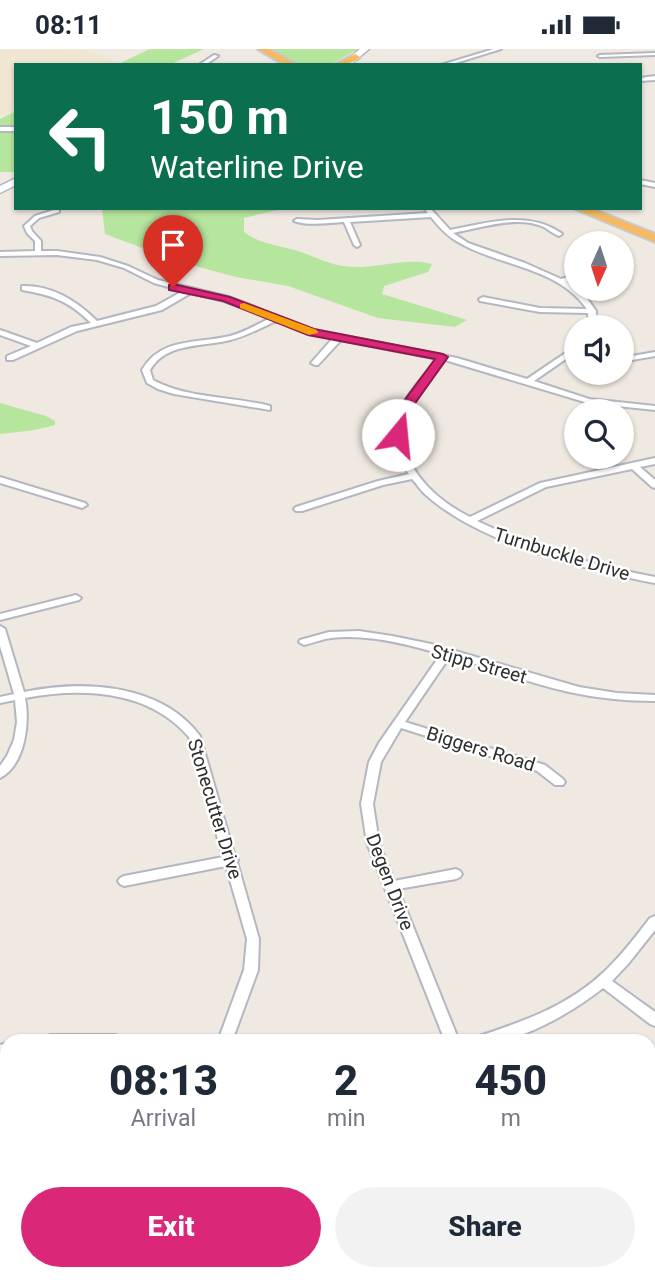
<!DOCTYPE html>
<style>
:root{--surface:#fff;--page:#f2f2f3;--text:#1f2937;--muted:#747a83;--accent:#db2777}
body{margin:0;font-family:Roboto,sans-serif;background:var(--page);color:var(--text);height:100vh;display:flex;flex-direction:column;font-size:26px;white-space:nowrap}
*{box-sizing:border-box;margin:0}
p{font-size:23px;color:var(--muted)}
.icon{flex:none;width:38px;height:38px;fill:none;stroke:currentColor;stroke-width:2;stroke-linecap:round;stroke-linejoin:round}
.map{position:relative;flex:1;overflow:hidden}
.drawer{position:absolute;left:0px;top:985px;width:656px;height:247px;display:flex;flex-direction:column;background:var(--surface);border-radius:21px 21px 0 0;box-shadow:0 2px 5px #0004}
.drawer>*{flex:none}
.hud{position:absolute;left:14px;top:14px;width:628px;height:147px;border-radius:0px;box-shadow:0 2px 5px #0004;background:#0b6e4f;color:#fff;overflow:hidden}
.needle{width:46px;rotate:183deg}
.fabs{position:absolute;left:564px;top:182px;display:grid;gap:14px}
.fabs a{display:grid;place-items:center;width:70px;height:70px;border-radius:50%;background:var(--surface);box-shadow:0 2px 5px #0004;font-size:35px}
.pin{position:absolute;display:grid;place-items:center;width:60px;height:60px;color:#fff;margin:-72px -30px;border-radius:50% 50% 50% 0;rotate:-45deg;box-shadow:0 0 7px #0007}
.pin .icon{rotate:45deg}
.me{position:absolute;width:77px;margin:-38px;rotate:17deg;stroke-linejoin:round;filter:drop-shadow(0 0 5px #0008)}
.turn{display:flex;align-items:center;gap:24px;height:147px;padding:0 21px;font-size:32px}
.turn .icon{width:91px;height:91px;stroke-width:2.5}
.turn b{display:block;font-size:49px;line-height:60px}
.eta{display:flex;justify-content:space-evenly;align-items:center;height:119px;text-align:center}
.eta b{font-size:42px;font-weight:800;line-height:49px}
.action{display:flex;gap:14px;margin-top:auto;padding:14px 21px}
.action a{flex:1;height:80px;border-radius:42px;background:var(--accent);color:#fff;font-size:28px;font-weight:800;line-height:80px;text-align:center}
.action a+a{background:var(--page);color:var(--text)}
.status{display:flex;justify-content:space-between;align-items:center;height:49px;padding:0 35px;background:var(--surface);direction:ltr}
.status svg{height:19px;fill:currentColor}
.map>svg:first-child{display:block}
</style>
<div class="status"><b>08:11</b><svg viewBox="0 0 49 12"><path d="M0 12V9h3v3zM5 12V6h3v6zM10 12V3h3v9zM15 12V0h3v12zM26 1h20v11H26zM47 4h2v5h-2z"/></svg></div>
<div class="map">
<svg width="655" height="1231" viewBox="0 0 655 1231">
<rect width="100%" height="100%" fill="#efe9e1"/>
<path fill="#f0e6d1" d="M86 0 117 14 16 16V60L0 67V1Z"/>
<path fill="#b6e59e" d="M150 0H204L169 16H116Z
M260 0H358L330 16H289Z
M16 62V123H0V70Z
M102 159H286L244 169V183C258 194 277 196 295 201 320 209 332 219 362 218 386 217 408 209 432 215L428 223 384 237 382 245 467 271 455 278 378 269 288 237 236 228 177 212 105 185Z
M0 354 46 367 55 372V376L35 381 0 385Z
M7 1093V1225H225L226 1231H0V1094Z"/>
<g fill="none" stroke-linecap="round" stroke-linejoin="round">
<g stroke="#b4b7c1" stroke-width="4">
<path id="minor" d="M494 0H501L449 16H441Z
M655 4V6L600 8 598 7 600 6Z
M214 6 218 7 205 16H199Z
M655 27V31L640 32V29Z
M0 78H16V82H0Z
M640 131 655 134V138L640 135Z
M424 159H430L450 181C487 174 527 161 561 184L562 185 559 187C554 185 549 181 544 178 517 166 481 179 453 184L468 194 525 214 561 230 576 226V230L567 233 584 245 596 262 597 278H589L588 264 540 263 480 252 479 250 483 248 540 259 587 260C557 217 500 218 458 193 447 187 439 178 431 168L350 173 360 196 357 198 354 196 344 173C328 174 308 177 294 172L297 170 318 171 428 164Z
M57 160 59 161V163L39 169 30 177 32 182 41 192V202H57L100 208 128 217 158 231 229 248 314 281 457 309 527 330 576 297V303L534 332 589 350 655 357V361L588 354 445 311C431 328 415 344 407 365 391 410 433 450 470 468L540 434 655 409V415L640 418 655 431V439L652 438 632 420 546 438 477 472C534 499 593 516 655 528V534C583 520 481 495 426 446 421 442 417 435 412 430L383 436 302 462H296L294 460 296 458 378 432 409 425C402 417 401 411 398 401 389 361 414 338 438 310L341 291 318 316H315L311 314 333 289 309 285 276 272C261 279 246 287 230 291 203 298 166 293 150 321L153 331C188 350 232 347 270 357V361L174 345 158 340 147 334 142 321C161 288 197 295 230 287 244 283 257 276 270 269L224 252 191 244 162 261 77 282 13 311H7V307L31 297 0 286V281L37 294 71 278 91 274C69 252 52 246 22 241V237C52 236 77 252 97 272L156 257 183 242 154 234 124 219 97 211 57 206 0 207V203L35 202V192L27 184 24 177 35 167Z
M626 211 629 213 628 214 621 216V212Z
M655 303V307L621 313V309Z
M0 428 85 454 87 456 82 459 79 458 0 434Z
M76 546 81 549 79 551 0 571V565Z
M0 577 5 580 24 643C83 631 161 634 200 687L235 808 238 811 237 813 259 890 258 921 232 992H218L244 921 247 890 226 817 124 837 120 835 118 832 120 829 124 827 223 808 189 688C149 641 82 638 25 649 30 674 25 716 0 729V717L7 707 14 691 17 673 15 651 0 654V648L14 645 0 597Z
M359 582 392 587 431 595 579 638 617 644 655 646V652C626 652 597 649 569 643 528 634 490 619 450 607L405 673 545 716 563 730 565 733 563 736H555L537 722 401 679 381 713 373 755 379 794 394 832 456 820 460 822 462 825 460 828 456 830 398 840 459 992H445L367 794 361 755 369 713 379 694 441 605C406 595 368 585 331 589 322 590 313 594 304 596L299 593 300 591 329 583Z
M655 867V881L628 915 612 932 655 963V977L650 975 603 939C575 961 536 984 501 992 493 994 483 992 474 992L476 988C522 973 569 957 605 922 622 906 636 887 650 869Z
M50 986H116L121 988 123 992H43L45 988Z
M7 994V1006L0 1008V996Z
M655 1092V1105L649 1107V1094Z
M343 1225H359L361 1231H345Z"/>
</g>
<g stroke="#b4b7c1" stroke-width="3">
<path id="secondary" d="M360 0H369L350 16H341Z
M16 129V136L0 144V137Z"/>
</g>
<g stroke="#c9c9c9" stroke-width="4">
<path id="trunk" d="M258 0H269L297 16H285Z
M355 5 360 8C352 15 344 16 335 16Z
M573 159H590L655 185V193Z"/>
</g>
<use href="#minor" fill="#fff" fill-rule="evenodd"/>
<use href="#secondary" fill="#fff" fill-rule="evenodd"/>
<use href="#trunk" fill="#f8ba60" fill-rule="evenodd"/>
</g>
<path fill="#db2777" stroke="#8e194d" stroke-width="2" d="M173 235 230 248 314 280 443 305 448 308 411 360 405 386 398 389 394 388 392 386 398 360 435 310 308 286 223 252 169 241V236Z"/>
<path fill="#f59e0b" d="M244 254 317 281 318 284 309 286 240 259V255Z"/>
<g text-anchor="middle" dominant-baseline="central" stroke-width="5" stroke-linejoin="round" paint-order="stroke">
<g font-size="19" fill="#2e2e2e" stroke="#fff">
<text transform="translate(562 505) rotate(17)">Turnbuckle Drive</text>
<text transform="translate(479 615) rotate(16)">Stipp Street</text>
<text transform="translate(481 700) rotate(17)">Biggers Road</text>
<text transform="translate(215 760) rotate(73)">Stonecutter Drive</text>
<text transform="translate(390 833) rotate(69)">Degen Drive</text>
</g>
</g>
</svg>
<div class="fabs">
<a><svg class="needle" viewBox="-14 -14 28 28"><path d="M0-13l5 13h-10z" fill="#e53935"/><path d="M0 13l5-13h-10z" fill="#747a83"/></svg></a>
<a><svg class="icon" aria-label="sound" viewBox="0 0 24 24"><path d="M4 9h4l5-4v14l-5-4H4zM17 9q2 3 0 6"/></svg></a>
<a><svg class="icon" aria-label="search" viewBox="0 0 24 24"><circle cx="10" cy="10" r="6"/><path d="M15 15l6 6"/></svg></a>
</div>
<div class="pin" style="left:173px;top:238px;background:#d93025"><svg class="icon" aria-label="arrive" viewBox="0 0 24 24"><path d="M6 21V4h12l-3 4 3 4H6"/></svg></div>
<svg class="me" style="left:398px;top:386px" viewBox="-20 -20 40 40"><circle r="19" fill="#fff"/><path d="M0-13L10 11 0 6-10 11z" fill="#db2777"/></svg>
<div class="hud">
<div class="turn"><svg class="icon" aria-label="left" viewBox="0 0 24 24"><path d="M17 20v-9H6M10 6l-5 5 5 5"/></svg><div><b>150 m</b>Waterline Drive</div></div>
</div>
<section class="drawer">
<div class="eta">
<div><b>08:13</b><p>Arrival</p></div>
<div><b>2</b><p>min</p></div>
<div><b>450</b><p>m</p></div>
</div>
<div class="action"><a>Exit</a><a>Share</a></div>
</section>
</div>
